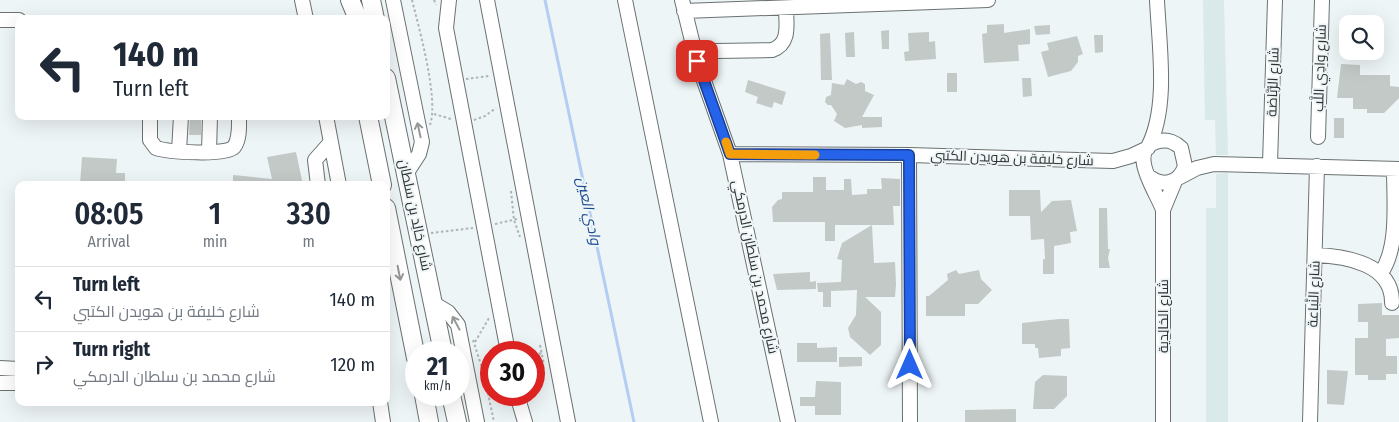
<!DOCTYPE html>
<meta charset="utf-8">
<style>
:root{--surface:#fff;--page:#f2f2f3;--text:#1f2937;--muted:#747a83;--line:#e0e1e3}
body{margin:0;font-family:"Fira Sans Condensed",Cairo,sans-serif;background:var(--page);color:var(--text);height:100vh;display:flex;flex-direction:column;font-size:19px;white-space:nowrap}
*{box-sizing:border-box;margin:0}
p{font-size:16px;color:var(--muted)}
.icon{flex:none;width:28px;height:28px;fill:none;stroke:currentColor;stroke-width:2;stroke-linecap:round;stroke-linejoin:round}
.map{position:relative;flex:1;overflow:hidden}
.drawer{position:absolute;left:15px;top:181px;width:375px;height:225px;display:flex;flex-direction:column;background:var(--surface);border-radius:10px;box-shadow:0 5px 20px #0002}
.drawer>*{flex:none}
.banner{position:absolute;left:15px;top:15px;width:375px;height:105px;border-radius:10px;box-shadow:0 5px 20px #0002;background:#fff;color:var(--text);overflow:hidden}
.buttons{position:absolute;left:1339px;top:15px;display:grid;gap:10px}
.buttons a{display:grid;place-items:center;width:45px;height:45px;border-radius:10px;background:var(--surface);box-shadow:0 5px 20px #0002;font-size:25px}
.speed{position:absolute;left:405px;top:341px;display:flex;gap:10px;font-size:25px;font-weight:700;text-align:center}
.speed>*{display:grid;place-content:center;width:65px;height:65px;border-radius:50%;background:var(--surface);box-shadow:0 5px 20px #0002;line-height:1}
.speed small{font-size:12px;font-weight:400}
.speed .limit{border:8px solid #d22;background:#fff;color:#111}
.pin{position:absolute;display:grid;place-items:center;width:42px;height:42px;color:#fff;margin:-21px;border-radius:10px;box-shadow:0 2px 8px #0006}
.me{position:absolute;width:55px;margin:-28px;rotate:0deg;stroke-linejoin:round;filter:drop-shadow(0 0 4px #0008)}
.turn{display:flex;align-items:center;gap:18px;height:105px;padding:0 15px;font-size:22px}
.turn .icon{width:65px;height:65px;stroke-width:2.5}
.turn b{display:block;font-size:35px;line-height:42px}
.eta{display:flex;justify-content:space-evenly;align-items:center;height:85px;text-align:center}
.eta b{font-size:30px;font-weight:600;line-height:35px}
ul{padding:0;list-style:none}
li{display:flex;align-items:center;gap:15px;height:65px;padding:0 15px;border-top:1px solid var(--line)}
li div{flex:1}
li b{display:block;font-size:19px}
li em{font-style:normal}
.map>svg:first-child{display:block}
</style>
<div class="map">
<svg width="1399" height="422" viewBox="0 0 1399 422">
<rect width="100%" height="100%" fill="#eef5f6"/>
<path fill="#dae9ea" d="M1203 0H1224L1228 155H1216L1215 120H1205Z
M1228 173V422H1206V208H1216V174Z"/>
<g fill="none" stroke-linecap="round" stroke-linejoin="round">
<path stroke="#b4cdf3" stroke-width="3" d="M545 0 634 422"/>
</g>
<path fill="#c3c9c7" d="M1004 24V33L1030 29V44L1018 45 1019 61 984 63 982 34 987 33V25Z
M1050 25V34L1036 35 1034 26Z
M889 30V49H882L881 31Z
M854 32 855 57H846L845 33Z
M929 32V42L935 41 936 59 905 61 904 52 909 51 908 33Z
M830 33 832 80H821L820 34Z
M1094 35H1103V52L1095 53Z
M1077 36 1083 54 1078 56V62L1071 71 1048 77 1041 52 1049 50 1047 43Z
M1341 64 1360 65V75H1390V86L1399 87V98L1384 113H1367V109H1353V98H1337Z
M947 73H957V92H947Z
M1022 78H1031L1032 96 1023 97Z
M847 79 856 84 861 82 865 84V91L874 95 862 117H882V127L862 128V125L845 128 834 121 837 114 831 105H828L825 102 826 97 831 95 832 83 844 85Z
M748 80 786 92 782 105 774 102 772 108 756 103 758 97 745 92Z
M190 116H201V135H189Z
M1334 118H1344V138H1334Z
M296 152 303 185H233V175L272 179 267 157Z
M82 157 117 159 116 173H125V185H80Z
M813 177H826V190H844V179H851L852 195 867 194V189H882L881 178 900 179V206H893L894 225H835V241H825V222H773L772 207 778 200 782 199V192H813Z
M1009 190H1040L1041 212 1052 201 1071 200 1077 231 1070 232 1071 243 1054 246V274H1043V259H1045L1044 239 1031 240 1030 216H1009Z
M1099 208H1107L1108 249H1110L1108 258 1110 268H1099Z
M872 225 874 263 895 262 896 284 895 297H865L881 312V345L870 355 850 337 848 328 856 315 857 290 831 291V307H823V292H818L817 283 841 282 842 260 837 259 842 243Z
M956 270 959 274 979 270 981 279 992 290 978 304H965V316H926V296H929L948 280 947 274Z
M810 272V282L816 281V289L777 290 773 274Z
M1382 303V315H1399V338L1386 339V356H1397V374H1386V380H1368V375H1355V338H1368V322H1358V304Z
M1059 319H1069L1070 348 1061 349V356L1039 358 1038 348H1035V344H1022V323Z
M797 343H817V348L837 347V362H797Z
M839 357H862V366L839 367Z
M1327 370 1348 371 1344 405 1327 404Z
M1043 375 1067 376V396L1054 409H1033L1035 382Z
M816 381 841 382V415H815V406H800V397H815Z
M1016 409V422H965V410Z"/>
<g fill="none" stroke-linecap="round" stroke-linejoin="round">
<g stroke="#6b7171" stroke-width="16">
<path id="minor" d="M302 0 306 19
M393 0 422 142 419 154 406 174
M449 0 446 28 508 352
M487 0 568 422
M625 0 711 422
M682 0 697 61 730 154 788 422
M684 11 988 0
M0 20H19
M716 51 772 50C791 44 786 23 786 8
M150 116V140L156 148C168 152 226 156 234 147 240 139 239 126 239 116
M326 116 339 185
M1318 137 1322 0
M1148 147C1169 107 1159 45 1157 0
M179 151 181 116
M209 152 210 116
M730 154 909 155 1113 161 1131 156 1148 148
M909 155 910 422
M1270 164 1275 0
M1147 175C1162 188 1179 184 1185 166L1181 148C1176 143 1168 139 1160 141 1124 148 1157 192 1163 210
M1180 177 1197 168 1214 164 1399 169
M318 185 315 160 331 142
M1315 255C1346 256 1393 264 1392 303
M1381 273C1399 247 1394 201 1394 169
M433 303 448 312 458 325 477 422
M0 368 19 369
M0 383H19
M517 395 525 422
M380 402 383 422
M1163 422V210L1175 181
M1310 422 1317 166"/>
</g>
<g stroke="#6b7171" stroke-width="20">
<path id="major" d="M350 0 358 19
M371 0 375 19
M386 78 443 352
M368 116 382 185
M386 208 416 358
M424 395 429 422
M451 395 457 422"/>
</g>
<path stroke="#aeb4b5" stroke-width="2" stroke-dasharray="2.5 2.5" stroke-linecap="butt" d="M412 0C419 28 439 99 430 125
M434 0 436 5
M466 79 489 76
M434 114 451 119
M474 120 485 116 496 108
M511 191 514 220 520 237
M495 224 517 219
M431 233 473 228
M473 340 484 374 494 422
M475 342 489 318
M540 345 544 365
M534 355 542 353"/>
<use href="#minor" stroke="#fff" stroke-width="14"/>
<use href="#major" stroke="#fff" stroke-width="18"/>
</g>
<defs><path id="oneway-shaft" d="M-6 0H5M1.5-3L5.5 0L1.5 3" fill="none" stroke-width="1.6" stroke-linecap="round" stroke-linejoin="round" transform="scale(1.25)"/></defs>
<g stroke="#969898">
<use href="#oneway-shaft" transform="translate(419 130) rotate(-102)"/>
<use href="#oneway-shaft" transform="translate(399 273) rotate(79)"/>
<use href="#oneway-shaft" transform="translate(456 323) rotate(-118)"/>
</g>
<g fill="none" stroke-linecap="round" stroke-linejoin="round">
<g stroke="#184099" stroke-width="12">
<path id="route" d="M697 61 730 154 909 155 910 365"/>
</g>
<use href="#route" stroke="#2563eb" stroke-width="9"/>
<path stroke="#f59e0b" stroke-width="9" d="M726 142 730 154 815 155"/>
</g>
<g text-anchor="middle" dominant-baseline="central" stroke-width="4" stroke-linejoin="round" paint-order="stroke">
<g font-size="14" fill="#2e3031" stroke="#eef5f6">
<text transform="translate(1320 68) rotate(-88)">شارع وادِي اللَّب</text>
<text transform="translate(1273 82) rotate(-88)">شارع الرُّبَّاضة</text>
<text transform="translate(1012 158) rotate(2)">شارع خليفة بن هويدن الكتبي</text>
<text transform="translate(415 215) rotate(78)">شارع خالِد بن سلطان</text>
<text transform="translate(755 267) rotate(78)">شارع محمد بن سلطان الدرمكي</text>
<text transform="translate(1314 294) rotate(-88)">شارع النَّباعة</text>
<text transform="translate(1163 316) rotate(-90)">شارع الخالِدية</text>
</g>
<g font-size="15" font-style="italic" fill="#1b4b93" stroke="#eef5f6">
<text transform="translate(589 211) rotate(78)">وادي العين</text>
</g>
</g>
</svg>
<div class="buttons">
<a><svg class="icon" aria-label="search" viewBox="0 0 24 24"><circle cx="10" cy="10" r="6"/><path d="M15 15l6 6"/></svg></a>
</div>
<div class="speed"><div>21<small>km/h</small></div><div class="limit">30</div></div>
<div class="pin" style="left:697px;top:61px;background:#d93025"><svg class="icon" aria-label="arrive" viewBox="0 0 24 24"><path d="M6 21V4h12l-3 4 3 4H6"/></svg></div>
<svg class="me" style="left:910px;top:365px" viewBox="-20 -20 40 40"><path d="M0-17L14 15 0 8-14 15z" fill="#2563eb" stroke="#fff" stroke-width="4"/></svg>
<div class="banner">
<div class="turn"><svg class="icon" aria-label="left" viewBox="0 0 24 24"><path d="M17 20v-9H6M10 6l-5 5 5 5"/></svg><div><b>140 m</b>Turn left</div></div>
</div>
<section class="drawer">
<div class="eta">
<div><b>08:05</b><p>Arrival</p></div>
<div><b>1</b><p>min</p></div>
<div><b>330</b><p>m</p></div>
</div>
<ul>
<li><svg class="icon" aria-label="left" viewBox="0 0 24 24"><path d="M17 20v-9H6M10 6l-5 5 5 5"/></svg><div><b>Turn left</b><p>شارع خليفة بن هويدن الكتبي</p></div><em>140 m</em></li>
<li><svg class="icon" aria-label="right" viewBox="0 0 24 24"><path d="M7 20v-9h11M14 6l5 5-5 5"/></svg><div><b>Turn right</b><p>شارع محمد بن سلطان الدرمكي</p></div><em>120 m</em></li>
</ul>
</section>
</div>
